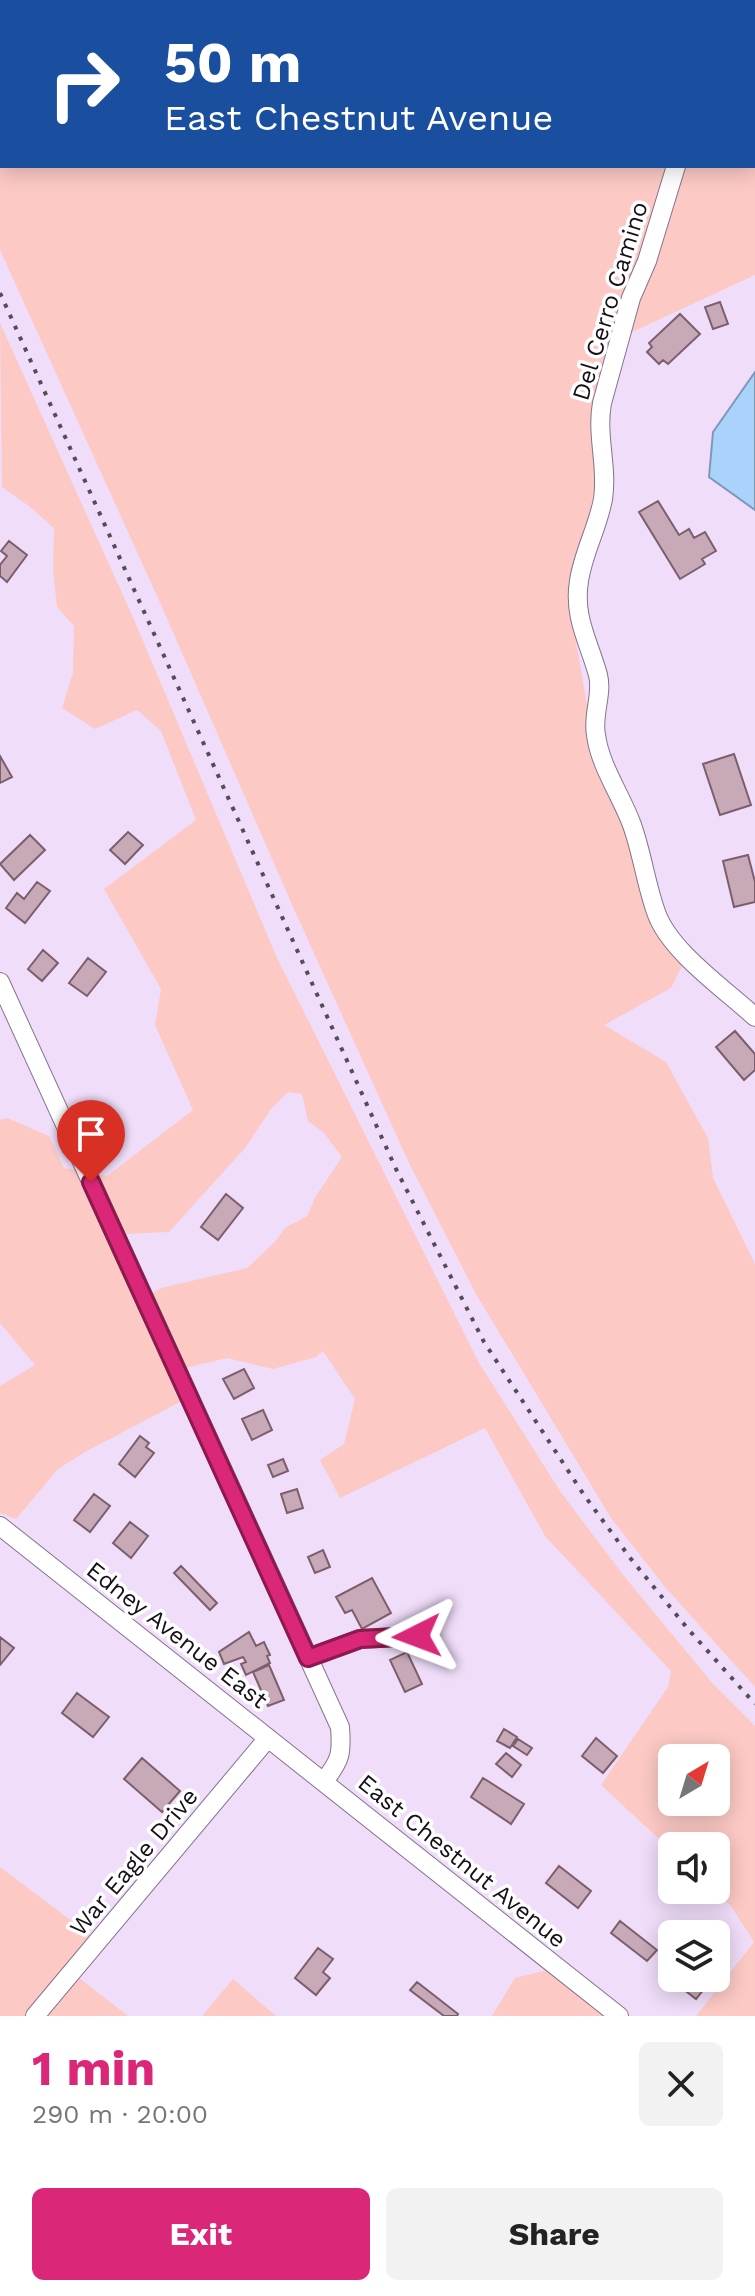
<!DOCTYPE html>
<meta charset="utf-8">
<style>
:root{--surface:#fff;--page:#f2f2f2;--text:#222;--muted:#767676;--accent:#db2777}
body{margin:0;font-family:"Work Sans",sans-serif;background:var(--page);color:var(--text);height:100vh;display:flex;flex-direction:column;font-size:30px;white-space:nowrap}
*{box-sizing:border-box;margin:0}
p{font-size:26px;color:var(--muted)}
.icon{flex:none;width:44px;height:44px;fill:none;stroke:currentColor;stroke-width:2;stroke-linecap:round;stroke-linejoin:round}
.map{position:relative;height:2016px;overflow:hidden}
.panel{display:flex;flex-direction:column;background:var(--surface);flex:1}
.panel>*{flex:none}
.hud{position:absolute;left:0px;top:0px;width:756px;height:168px;box-shadow:0 4px 20px #0003;background:#1a4fa0;color:#fff;overflow:hidden}
.needle{width:52px;rotate:38deg}
.buttons{position:absolute;left:658px;top:1744px;display:grid;gap:16px}
.buttons a{display:grid;place-items:center;width:72px;height:72px;border-radius:12px;background:var(--surface);box-shadow:0 4px 20px #0003;font-size:40px}
.pin{position:absolute;display:grid;place-items:center;width:68px;height:68px;color:#fff;margin:-82px -34px;border-radius:50% 50% 50% 0;rotate:-45deg;box-shadow:0 0 8px #0007}
.pin .icon{rotate:45deg}
.me{position:absolute;width:88px;margin:-44px;rotate:267deg;stroke-linejoin:round;filter:drop-shadow(0 0 6px #0008)}
.turn{display:flex;align-items:center;gap:28px;height:168px;padding:0 32px;font-size:36px}
.turn .icon{width:104px;height:104px;stroke-width:2.5}
.turn b{display:block;font-size:56px;line-height:68px}
.round{display:grid;place-items:center;flex:none;width:84px;height:84px;border-radius:12px;background:var(--page)}
.summary{display:flex;align-items:center;justify-content:space-between;height:136px;padding:0 32px}
h1{font-size:48px;font-weight:700;line-height:60px;color:var(--accent)}
.action{display:flex;gap:16px;margin-top:auto;padding:16px 32px}
.action a{flex:1;height:92px;border-radius:12px;background:var(--accent);color:#fff;font-size:32px;font-weight:700;line-height:92px;text-align:center}
.action a+a{background:var(--page);color:var(--text)}
.map>svg:first-child{display:block}
</style>
<div class="map">
<svg width="755" height="2016" viewBox="0 0 755 2016">
<rect width="100%" height="100%" fill="#f0ddf9"/>
<path fill="#fcc9c5" fill-rule="evenodd" d="M0 0H755L754 10V2H2V166H668L639 259 597 470 573 625 589 716 625 828 649 919 661 940 683 964 671 988 604 1025 666 1062 708 1138 713 1178 755 1264V1687L665 1587 611 1518 476 1294 408 1161 294 909 162 607 0 250Z
M755 141V275L630 333 639 300 685 166H754Z
M0 323 132 615 277 958 479 1363 560 1491 624 1576 713 1684 755 1726V2016H696L754 1942 731 1906 714 1890 716 1846H672V1851L601 1785 668 1687 671 1671 545 1536 485 1428 340 1498 320 1460 344 1444 355 1399 323 1351 316 1357 273 1369 227 1358 185 1368 151 1294 161 1288 247 1268 275 1242 285 1228 307 1216 316 1196 342 1157 323 1132 308 1121 302 1094 288 1092 271 1109 245 1148 169 1232 124 1234 97 1174 107 1176 193 1110 155 1025 161 989 104 889 196 820 161 731 137 710 95 729 62 708 73 673 74 626 57 607 53 569 54 528 29 506 2 487ZM672 1758H716V1802H672Z
M7 1118 49 1136 64 1168 77 1170 182 1401 85 1452 58 1469 16 1519 0 1513V1386L35 1365 0 1323V1120Z
M0 1867 93 1937 65 1966 67 1968 25 2016H0Z
M547 1970 605 2016H492L515 1978Z
M78 1977 128 2016H45Z
M233 1979 276 2016H202Z"/>
<path fill="#aad3fb" stroke="#7e98b7" stroke-width="2" d="M755 372V510L709 477 713 432Z"/>
<path fill="#c8a9b7" stroke="#7b5f6c" stroke-width="2" d="M720 302 728 324 713 329 705 307Z
M680 314 700 334 668 364 663 360 659 364 647 352 652 347 649 343Z
M658 501 679 535 689 529 694 538 705 532 716 551 702 559 705 564 680 579 639 512Z
M9 541 27 555 7 582 0 576V565L7 556 1 551Z
M734 754 751 805 720 815 703 764Z
M0 756 12 777 0 783Z
M128 832 143 845 125 864 110 850Z
M30 835 45 850 14 880 0 864Z
M748 855 755 882V902L734 907 723 861Z
M37 882 50 891 25 923 6 908 17 893 24 899Z
M43 950 58 963 42 981 28 969Z
M88 958 106 972 87 996 69 983Z
M735 1031 755 1054V1070L744 1080 716 1047Z
M226 1194 243 1208 218 1240 201 1227Z
M244 1369 254 1388 234 1399 223 1379Z
M263 1410 272 1430 252 1440 242 1419Z
M140 1436 149 1443 146 1447 154 1453 135 1477 119 1464Z
M283 1459 288 1471 273 1477 268 1465Z
M297 1489 303 1508 287 1513 281 1494Z
M94 1494 110 1506 90 1532 74 1520Z
M130 1522 148 1536 131 1558 113 1543Z
M323 1550 330 1567 315 1573 308 1557Z
M181 1566 217 1603 210 1610 174 1573Z
M372 1578 391 1613 362 1629 352 1610 345 1613 336 1597Z
M249 1632 256 1646 264 1642 270 1655 267 1656 270 1663 246 1675 241 1664 246 1662 243 1657 224 1664 219 1652Z
M0 1637 14 1648 0 1665Z
M407 1652 422 1684 405 1692 390 1660Z
M269 1665 284 1700 268 1706 253 1672Z
M77 1693 109 1717 93 1737 62 1713Z
M504 1729 517 1737 510 1748 497 1741Z
M596 1738 617 1756 603 1773 582 1756Z
M518 1739 532 1748 527 1755 513 1746Z
M506 1753 521 1765 512 1777 496 1764Z
M142 1758 180 1791 162 1812 124 1779Z
M483 1778 524 1804 511 1824 471 1797Z
M559 1866 591 1891 578 1908 546 1883Z
M620 1921 657 1950 647 1961 611 1933Z
M318 1948 333 1959 323 1972 330 1978 316 1995 295 1978Z
M672 1974V1978H701L708 1984 696 1999 669 1978Z
M417 1982 458 2014 457 2016H444L410 1990Z"/>
<g fill="none" stroke-linecap="round" stroke-linejoin="round">
<g stroke="#84738c" stroke-width="20">
<path id="minor" d="M676 166 647 261 631 298 602 403C596 435 608 467 603 499 598 527 583 553 579 581 573 617 589 642 598 675 603 694 592 715 596 735 600 766 621 795 632 825 642 853 646 884 656 912 669 951 725 989 755 1017
M0 982 340 1727C342 1753 341 1760 324 1781
M0 1526 619 2016
M308 1658 360 1639 417 1636
M35 2016 268 1738"/>
</g>
<use href="#minor" stroke="#fff" stroke-width="18"/>
<path stroke="#564b5a" stroke-width="4" stroke-dasharray="4 8" stroke-linecap="butt" d="M0 293 396 1169 484 1342 584 1495 631 1559 688 1629 755 1704"/>
</g>
<g fill="none" stroke-linecap="round" stroke-linejoin="round">
<g stroke="#8e194d" stroke-width="20">
<path id="route" d="M91 1182 308 1658 360 1639 417 1636"/>
</g>
<use href="#route" stroke="#db2777" stroke-width="14"/>
</g>
<g text-anchor="middle" dominant-baseline="central" stroke-width="7" stroke-linejoin="round" paint-order="stroke">
<g font-size="24" fill="#160f18" stroke="#fff">
<text transform="translate(610 301) rotate(-73)">Del Cerro Camino</text>
<text transform="translate(177 1635) rotate(38)">Edney Avenue East</text>
<text transform="translate(462 1861) rotate(39)">East Chestnut Avenue</text>
<text transform="translate(134 1862) rotate(-50)">War Eagle Drive</text>
</g>
</g>
</svg>
<div class="buttons">
<a><svg class="needle" viewBox="-14 -14 28 28"><path d="M0-13l5 13h-10z" fill="#e53935"/><path d="M0 13l5-13h-10z" fill="#767676"/></svg></a>
<a><svg class="icon" aria-label="sound" viewBox="0 0 24 24"><path d="M4 9h4l5-4v14l-5-4H4zM17 9q2 3 0 6"/></svg></a>
<a><svg class="icon" aria-label="layers" viewBox="0 0 24 24"><path d="M12 4l9 5-9 5-9-5zM3 14l9 5 9-5"/></svg></a>
</div>
<div class="pin" style="left:91px;top:1182px;background:#d93025"><svg class="icon" aria-label="arrive" viewBox="0 0 24 24"><path d="M6 21V4h12l-3 4 3 4H6"/></svg></div>
<svg class="me" style="left:417px;top:1636px" viewBox="-20 -20 40 40"><path d="M0-17L14 15 0 8-14 15z" fill="#db2777" stroke="#fff" stroke-width="4"/></svg>
<div class="hud">
<div class="turn"><svg class="icon" aria-label="right" viewBox="0 0 24 24"><path d="M7 20v-9h11M14 6l5 5-5 5"/></svg><div><b>50 m</b>East Chestnut Avenue</div></div>
</div>
</div>
<section class="panel">
<div class="summary"><div><h1>1 min</h1><p>290 m · 20:00</p></div><a class="round"><svg class="icon" aria-label="close" viewBox="0 0 24 24"><path d="M6 6l12 12M18 6L6 18"/></svg></a></div>
<div class="action"><a>Exit</a><a>Share</a></div>
</section>
